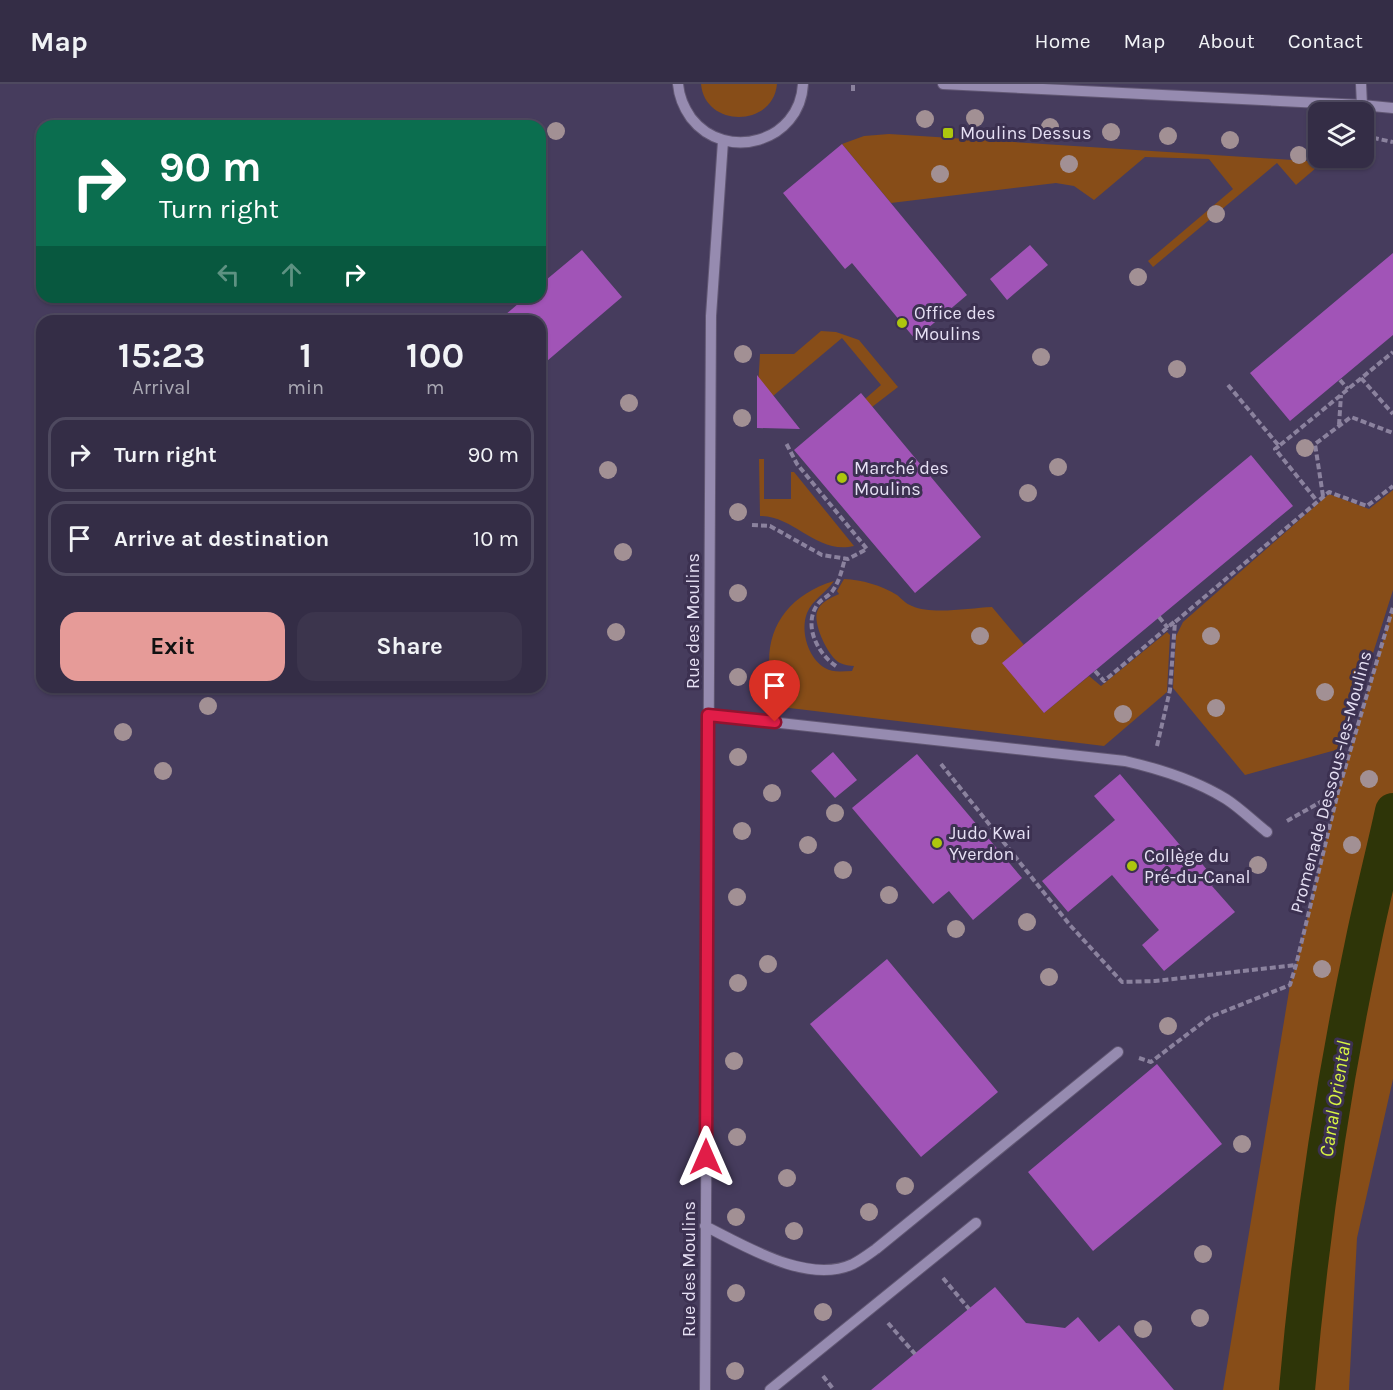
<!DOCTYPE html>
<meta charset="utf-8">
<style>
:root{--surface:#342d46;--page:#3c354d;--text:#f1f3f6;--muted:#a9a8b3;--line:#4e495f;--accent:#e69b98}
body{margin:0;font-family:Karla,sans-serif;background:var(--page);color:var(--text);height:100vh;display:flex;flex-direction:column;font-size:22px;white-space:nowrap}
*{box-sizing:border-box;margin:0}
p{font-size:20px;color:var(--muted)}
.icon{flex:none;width:33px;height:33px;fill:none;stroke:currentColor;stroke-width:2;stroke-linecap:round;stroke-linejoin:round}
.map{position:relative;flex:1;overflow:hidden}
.side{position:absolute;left:36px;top:231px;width:510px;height:378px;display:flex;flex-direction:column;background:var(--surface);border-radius:18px;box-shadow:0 2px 4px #0004,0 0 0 2px var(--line)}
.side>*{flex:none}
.banner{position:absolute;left:36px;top:36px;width:510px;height:183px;border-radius:18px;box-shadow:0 2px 4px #0004,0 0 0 2px var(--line);background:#0b6e4f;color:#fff;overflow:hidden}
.fabs{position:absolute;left:1308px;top:18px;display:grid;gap:12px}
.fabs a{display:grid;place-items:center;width:66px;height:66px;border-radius:12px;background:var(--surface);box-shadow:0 2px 4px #0004,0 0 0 2px var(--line);font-size:30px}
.pin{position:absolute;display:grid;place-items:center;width:51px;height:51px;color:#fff;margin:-62px -26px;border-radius:50% 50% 50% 0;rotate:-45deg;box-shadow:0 0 6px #0007}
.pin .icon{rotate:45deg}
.me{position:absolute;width:66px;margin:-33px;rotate:0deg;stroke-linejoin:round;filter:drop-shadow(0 0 4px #0008)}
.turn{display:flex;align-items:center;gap:21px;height:126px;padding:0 24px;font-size:27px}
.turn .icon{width:78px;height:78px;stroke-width:2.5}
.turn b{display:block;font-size:42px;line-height:51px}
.lanes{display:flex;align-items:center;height:57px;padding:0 24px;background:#0003;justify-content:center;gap:30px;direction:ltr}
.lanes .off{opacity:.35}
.eta{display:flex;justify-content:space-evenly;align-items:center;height:102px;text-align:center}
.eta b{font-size:36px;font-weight:700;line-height:42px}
.cta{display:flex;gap:12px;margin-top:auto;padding:12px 24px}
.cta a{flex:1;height:69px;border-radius:18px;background:var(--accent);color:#111;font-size:24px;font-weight:700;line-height:69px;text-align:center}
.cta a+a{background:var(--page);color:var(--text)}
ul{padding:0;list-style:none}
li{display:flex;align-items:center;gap:18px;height:75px;margin:0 12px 9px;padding:0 12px;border:3px solid var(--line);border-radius:18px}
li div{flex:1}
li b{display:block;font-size:22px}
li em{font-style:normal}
header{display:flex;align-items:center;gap:36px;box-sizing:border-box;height:84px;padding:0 30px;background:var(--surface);border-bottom:2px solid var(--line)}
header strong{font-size:28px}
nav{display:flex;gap:33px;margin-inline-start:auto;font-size:21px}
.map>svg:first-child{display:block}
</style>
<header>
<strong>Map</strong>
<nav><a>Home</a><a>Map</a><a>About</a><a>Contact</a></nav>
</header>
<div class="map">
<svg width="1393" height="1306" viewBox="0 0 1393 1306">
<rect width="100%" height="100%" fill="#463c5d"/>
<path fill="#874d18" d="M701 0H777C773 44 705 44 701 0Z
M889 50 1323 78 1296 101 1277 79 1153 183 1148 177 1233 105 1209 75 1145 73 1094 116 1074 102 1056 99 891 119 842 60 864 52Z
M821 247 836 248 859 256 898 303 872 323 865 315 881 301 842 254 773 312 770 309 757 320 760 270H794Z
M759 375H764V415H791V388H794L854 462C817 471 795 432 760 432Z
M1393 406V506L1343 664 1245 691 1173 604 1176 552 1183 538 1329 410 1369 425Z
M844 495C862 496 881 501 897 511 902 515 906 520 912 522 932 531 969 524 992 523L1024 561 1003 579 1044 629 1089 592 1101 602 1167 548 1170 551 1167 608 1104 662 773 622 776 619V614C757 560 778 514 834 497 826 509 813 515 807 529 800 547 808 574 825 584 833 589 843 587 852 587L854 582C850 582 844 581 840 579 828 573 813 540 817 528 820 518 831 514 839 510L837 507Z
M1393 523V995L1357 1154 1349 1306H1223L1290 901 1296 881 1338 708Z"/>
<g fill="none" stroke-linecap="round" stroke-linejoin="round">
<path stroke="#2e3508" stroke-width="36" d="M1297 1306C1310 1158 1331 1010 1362 864 1371 818 1383 773 1393 727"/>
</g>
<path fill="#a154b7" d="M842 60 967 211 915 255 852 179 845 185 783 109Z
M1030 161 1048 181 1007 216 990 195Z
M582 166 622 213 540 283V237H498L526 213H540V201Z
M1393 169V251L1290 337 1250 289Z
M757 291 800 345 757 344Z
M861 309 981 453 915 509 794 366Z
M1251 371 1293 422 1044 629 1002 579Z
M833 668 857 696 835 714 811 687Z
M917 670 1022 794 973 836 949 807 933 820 852 724Z
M1120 690 1190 773 1194 770 1217 798 1212 802 1235 828 1164 887 1142 861 1159 846 1112 791 1068 828 1042 797 1115 736 1094 712Z
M887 875 998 1008 921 1073 810 940Z
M1157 980 1222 1060 1093 1167 1028 1088Z
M995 1203 1026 1239 1065 1244 1078 1233 1099 1258 1119 1241 1174 1306H871Z"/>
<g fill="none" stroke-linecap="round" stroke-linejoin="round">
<g stroke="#615773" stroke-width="12">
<path id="minor" d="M678 0C679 12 684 24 691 34 726 79 800 58 803 0
M943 0 1362 21 1393 24
M1360 28 1362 21 1361 0
M708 631 1125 677C1160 685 1195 696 1226 715 1240 724 1253 737 1267 748
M705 1142C745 1162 808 1201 853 1180 861 1176 869 1170 876 1165L1118 968
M705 1306 711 232 723 57
M770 1306 976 1139"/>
</g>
<path stroke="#8b829e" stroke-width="4" stroke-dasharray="6 3" stroke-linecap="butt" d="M853 7V0
M1364 52 1393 58
M1361 294 1393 330
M1340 296 1348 305
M1228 301 1279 362 1393 268
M1339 341 1341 311
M1279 362 1275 365 1317 417
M1323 412 1315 360 1351 333 1393 349
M752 441 770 442 822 471 848 475 867 465 797 380 786 359
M1159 533 1168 544
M836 582C818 570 803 542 817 521 820 516 826 514 831 509 839 499 842 486 845 474
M1095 587 1104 597 1174 538
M1157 662 1170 606 1175 538 1329 408 1367 422 1393 402
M941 680 1069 840 1122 898 1155 897 1296 881
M1287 737 1338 708
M1139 974 1151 978 1210 933 1290 901 1296 881 1338 708 1393 523
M943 1194 969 1225
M888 1239 915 1270
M823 1292 834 1306"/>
<use href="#minor" stroke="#968bb0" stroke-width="10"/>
</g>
<g fill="#a29094">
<circle cx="975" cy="34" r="9"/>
<circle cx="925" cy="35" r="9"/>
<circle cx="1050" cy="43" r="9"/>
<circle cx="556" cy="47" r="9"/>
<circle cx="1111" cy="48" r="9"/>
<circle cx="1168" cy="52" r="9"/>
<circle cx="1230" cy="56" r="9"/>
<circle cx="1299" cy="71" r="9"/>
<circle cx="1069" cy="80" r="9"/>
<circle cx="940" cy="90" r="9"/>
<circle cx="1216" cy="130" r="9"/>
<circle cx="1138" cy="193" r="9"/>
<circle cx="743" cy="270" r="9"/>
<circle cx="1041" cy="273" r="9"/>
<circle cx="1177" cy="285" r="9"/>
<circle cx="629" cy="319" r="9"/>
<circle cx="742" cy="334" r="9"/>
<circle cx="1305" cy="364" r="9"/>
<circle cx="1058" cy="383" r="9"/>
<circle cx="608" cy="386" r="9"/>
<circle cx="1028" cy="409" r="9"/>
<circle cx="738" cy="428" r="9"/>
<circle cx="623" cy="468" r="9"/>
<circle cx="738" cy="509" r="9"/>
<circle cx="616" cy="548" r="9"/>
<circle cx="980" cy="552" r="9"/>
<circle cx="1211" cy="552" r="9"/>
<circle cx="738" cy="593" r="9"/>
<circle cx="1325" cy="608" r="9"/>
<circle cx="208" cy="622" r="9"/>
<circle cx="1216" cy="624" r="9"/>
<circle cx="1123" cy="630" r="9"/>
<circle cx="123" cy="648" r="9"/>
<circle cx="738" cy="673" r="9"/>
<circle cx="163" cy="687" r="9"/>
<circle cx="1369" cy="695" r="9"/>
<circle cx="772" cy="709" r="9"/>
<circle cx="835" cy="729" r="9"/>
<circle cx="742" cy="747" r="9"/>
<circle cx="808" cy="761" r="9"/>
<circle cx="1352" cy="761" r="9"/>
<circle cx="1258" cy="781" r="9"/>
<circle cx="843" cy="786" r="9"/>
<circle cx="889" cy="811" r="9"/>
<circle cx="737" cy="813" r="9"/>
<circle cx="1027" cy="838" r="9"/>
<circle cx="956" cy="845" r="9"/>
<circle cx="768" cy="880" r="9"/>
<circle cx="1322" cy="885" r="9"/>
<circle cx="1049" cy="893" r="9"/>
<circle cx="738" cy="899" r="9"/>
<circle cx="1168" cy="942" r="9"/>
<circle cx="734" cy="977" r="9"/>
<circle cx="737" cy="1053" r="9"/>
<circle cx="1242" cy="1060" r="9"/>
<circle cx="787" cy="1094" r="9"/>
<circle cx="905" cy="1102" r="9"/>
<circle cx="869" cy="1128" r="9"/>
<circle cx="736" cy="1133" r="9"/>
<circle cx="794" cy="1147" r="9"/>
<circle cx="1203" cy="1170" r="9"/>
<circle cx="736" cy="1209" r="9"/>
<circle cx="823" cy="1228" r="9"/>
<circle cx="1200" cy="1234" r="9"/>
<circle cx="1143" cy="1245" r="9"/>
<circle cx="735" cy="1287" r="9"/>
</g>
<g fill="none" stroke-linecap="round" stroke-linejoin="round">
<g stroke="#92132f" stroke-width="15">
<path id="route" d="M706 1073 708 631 775 638"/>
</g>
<use href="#route" stroke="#e11d48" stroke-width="10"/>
</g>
<g fill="#adc60e" stroke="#3c3151" stroke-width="2">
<rect x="942" y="43" width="12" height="12" rx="3"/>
<circle cx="902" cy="239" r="6"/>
<circle cx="842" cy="394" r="6"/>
<circle cx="937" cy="759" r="6"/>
<circle cx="1132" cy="782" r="6"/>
</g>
<g text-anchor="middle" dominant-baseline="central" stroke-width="6" stroke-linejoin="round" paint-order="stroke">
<g font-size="18" fill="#e6e0f4" stroke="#3c3151" text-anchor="start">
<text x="960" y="49">Moulins Dessus</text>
<text x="914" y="229">Office des<tspan x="914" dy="21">Moulins</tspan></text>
<text x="854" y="384">Marché des<tspan x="854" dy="21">Moulins</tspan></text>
<text x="949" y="749">Judo Kwai<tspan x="949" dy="21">Yverdon</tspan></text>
<text x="1144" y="772">Collège du<tspan x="1144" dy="21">Pré-du-Canal</tspan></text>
</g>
<g font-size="18" fill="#e6e0f4" stroke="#3c3151">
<text transform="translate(693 537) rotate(-90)">Rue des Moulins</text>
<text transform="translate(1331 698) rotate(-75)">Promenade Dessous-les-Moulins</text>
<text transform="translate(689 1185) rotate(-90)">Rue des Moulins</text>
</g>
<g font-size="20" font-style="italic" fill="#d8f442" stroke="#3c3151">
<text transform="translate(1335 1015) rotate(-81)">Canal Oriental</text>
</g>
</g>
</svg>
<div class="fabs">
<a><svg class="icon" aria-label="layers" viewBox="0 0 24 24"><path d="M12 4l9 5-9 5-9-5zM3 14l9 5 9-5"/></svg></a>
</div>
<div class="pin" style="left:775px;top:638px;background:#d93025"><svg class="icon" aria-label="arrive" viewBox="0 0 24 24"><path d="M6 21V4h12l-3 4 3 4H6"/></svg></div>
<svg class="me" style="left:706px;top:1073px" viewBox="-20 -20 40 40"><path d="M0-17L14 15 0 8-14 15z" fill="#e11d48" stroke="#fff" stroke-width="4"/></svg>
<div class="banner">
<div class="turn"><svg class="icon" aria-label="right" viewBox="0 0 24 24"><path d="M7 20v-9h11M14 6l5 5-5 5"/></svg><div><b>90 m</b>Turn right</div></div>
<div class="lanes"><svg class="icon off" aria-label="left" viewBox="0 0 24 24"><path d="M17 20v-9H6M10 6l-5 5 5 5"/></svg><svg class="icon off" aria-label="ahead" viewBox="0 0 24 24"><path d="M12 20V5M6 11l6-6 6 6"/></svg><svg class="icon" aria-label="right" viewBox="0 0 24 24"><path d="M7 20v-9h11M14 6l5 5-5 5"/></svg></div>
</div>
<section class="side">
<div class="eta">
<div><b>15:23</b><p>Arrival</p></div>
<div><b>1</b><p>min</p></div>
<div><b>100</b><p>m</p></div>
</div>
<ul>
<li><svg class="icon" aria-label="right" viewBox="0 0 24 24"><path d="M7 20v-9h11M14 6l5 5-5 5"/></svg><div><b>Turn right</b></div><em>90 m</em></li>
<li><svg class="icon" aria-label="arrive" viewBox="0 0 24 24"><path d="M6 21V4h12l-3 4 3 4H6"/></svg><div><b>Arrive at destination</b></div><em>10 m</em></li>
</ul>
<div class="cta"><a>Exit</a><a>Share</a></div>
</section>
</div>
